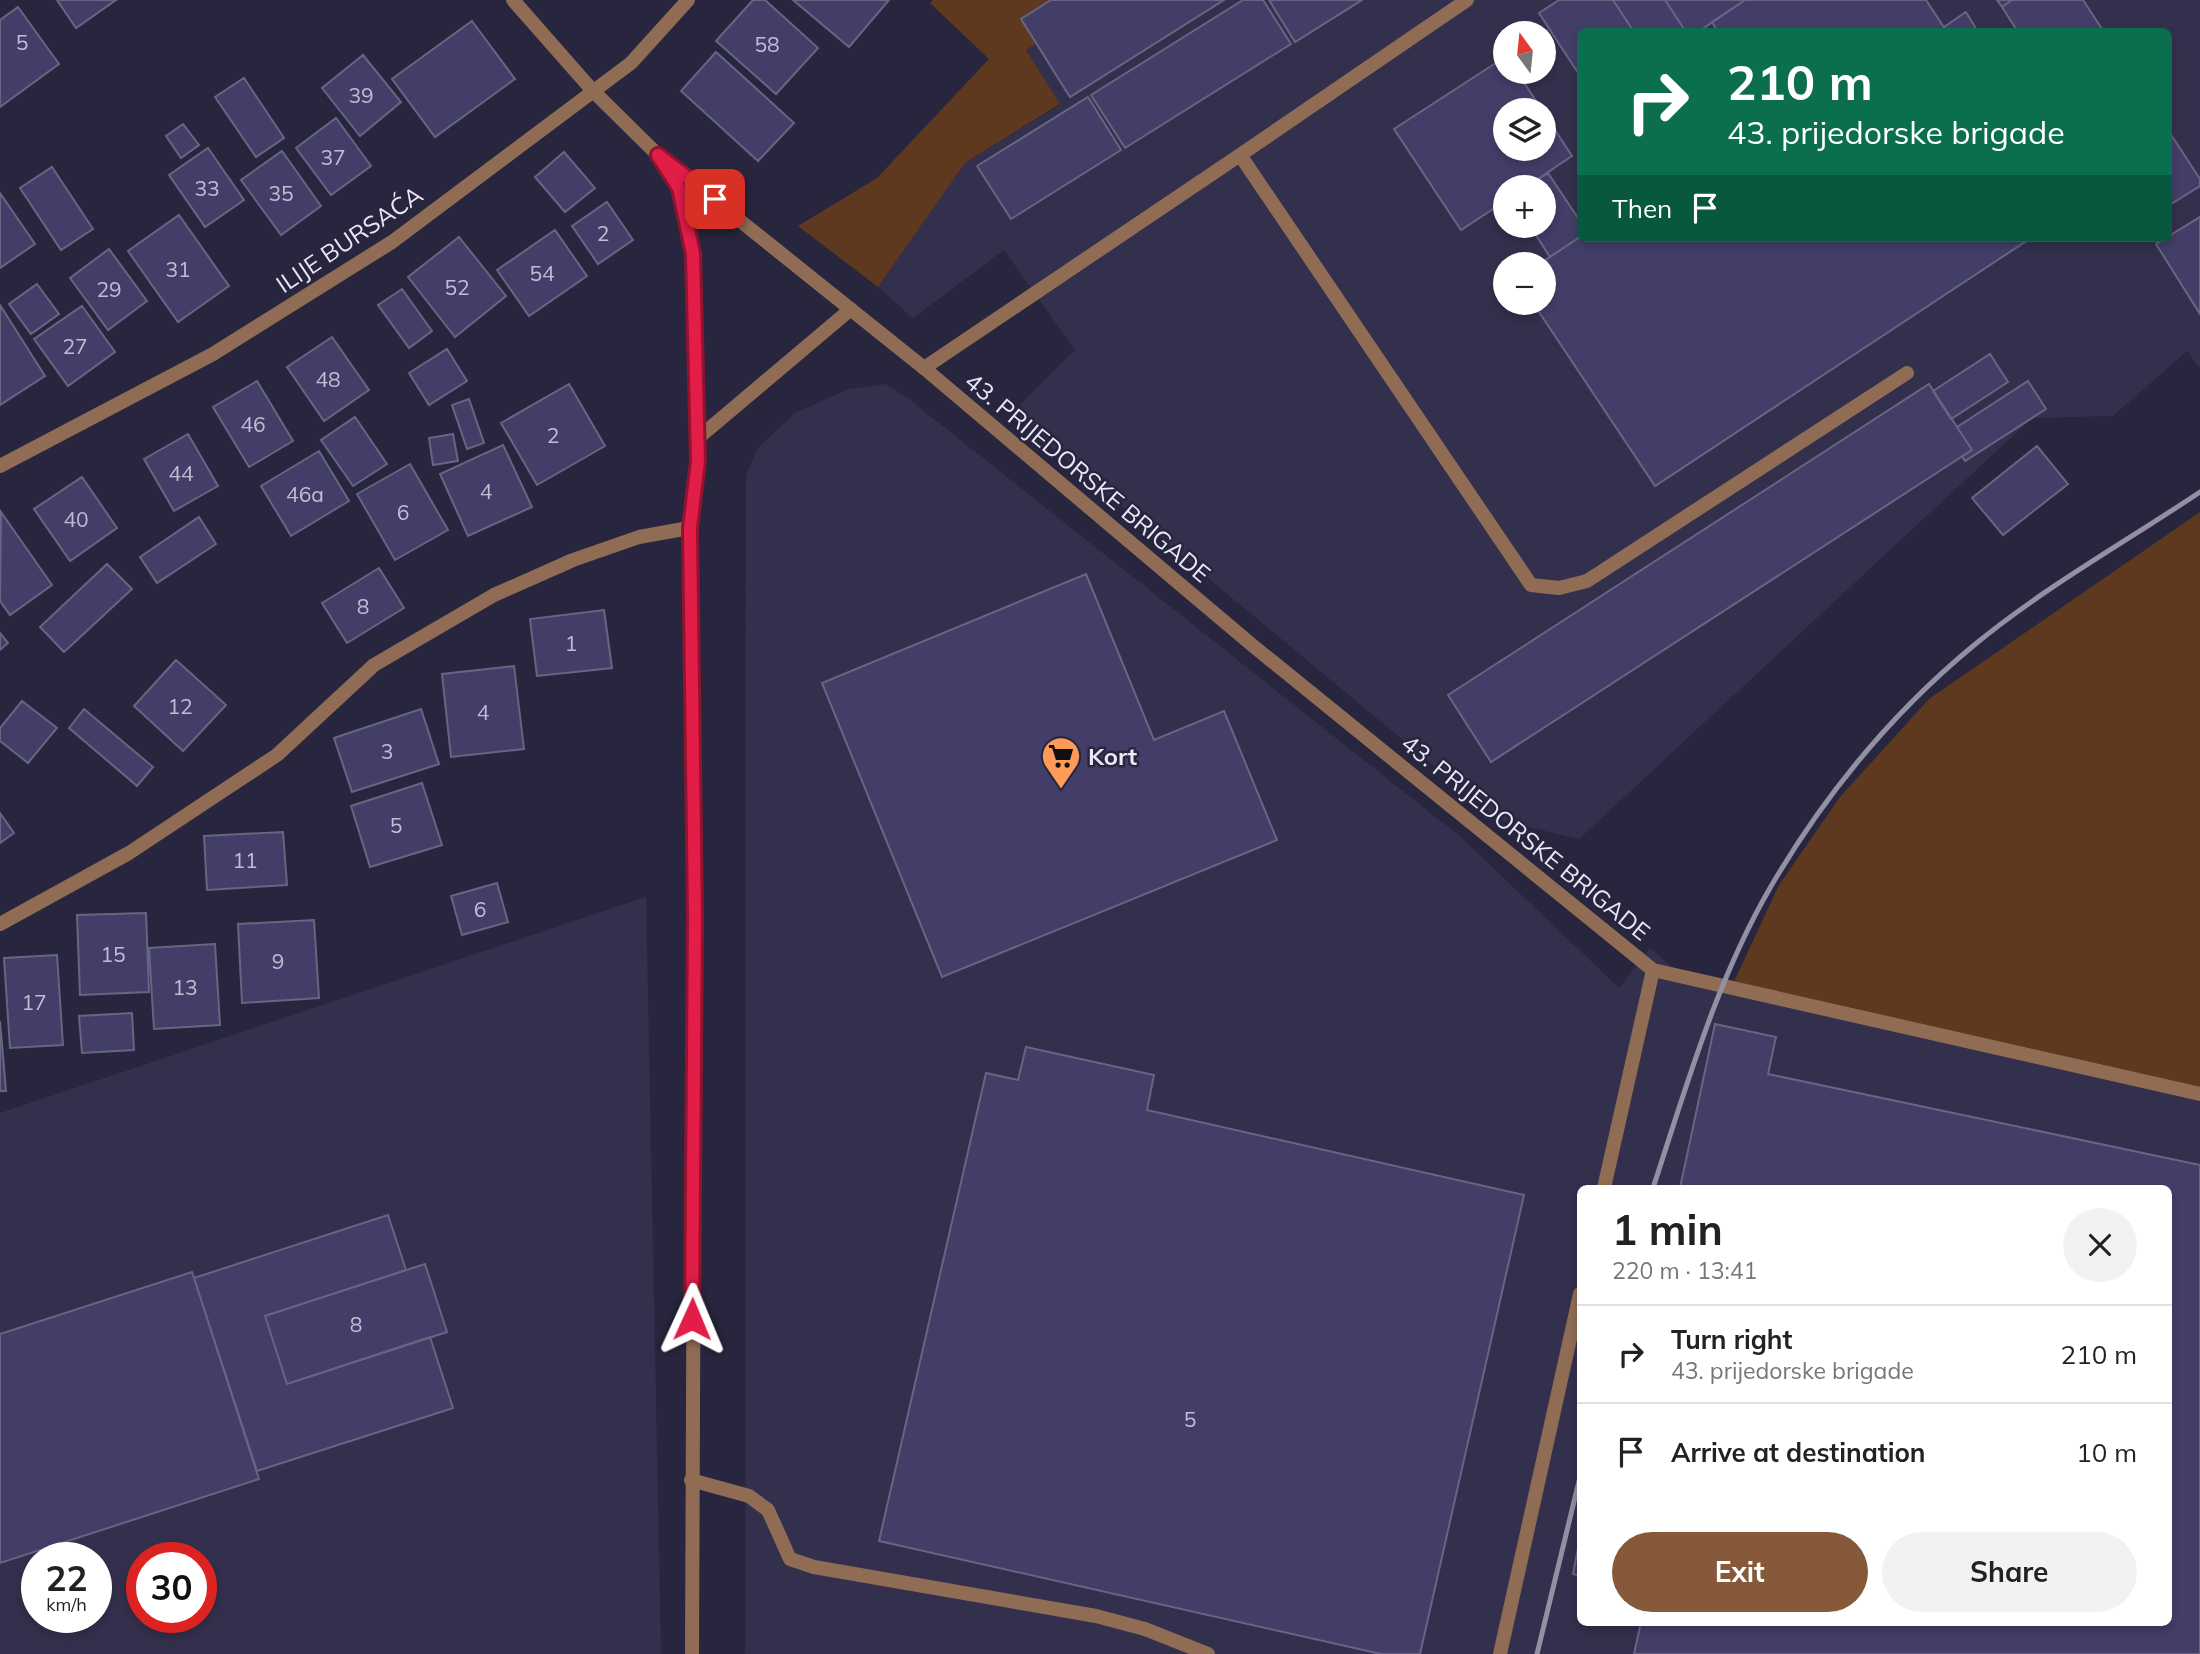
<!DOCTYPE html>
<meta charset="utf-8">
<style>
:root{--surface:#fff;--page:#f2f2f2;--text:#222;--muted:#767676;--line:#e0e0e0;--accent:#85593a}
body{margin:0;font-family:Mulish,sans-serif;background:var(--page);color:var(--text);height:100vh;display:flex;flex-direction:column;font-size:26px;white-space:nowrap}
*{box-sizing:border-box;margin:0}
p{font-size:23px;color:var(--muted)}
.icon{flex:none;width:38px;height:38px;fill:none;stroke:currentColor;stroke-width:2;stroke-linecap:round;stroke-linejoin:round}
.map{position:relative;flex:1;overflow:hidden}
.drawer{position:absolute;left:1577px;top:1185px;width:595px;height:441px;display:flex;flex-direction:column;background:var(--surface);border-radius:10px;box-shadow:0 4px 10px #0003}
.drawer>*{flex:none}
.guide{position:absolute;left:1577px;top:28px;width:595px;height:214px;border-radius:10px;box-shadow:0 4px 10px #0003;background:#0b6e4f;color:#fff;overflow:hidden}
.needle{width:46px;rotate:345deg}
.fabs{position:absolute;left:1493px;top:21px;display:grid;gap:14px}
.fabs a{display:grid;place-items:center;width:63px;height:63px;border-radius:50%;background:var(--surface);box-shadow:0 4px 10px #0003;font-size:35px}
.speed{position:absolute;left:21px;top:1542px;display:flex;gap:14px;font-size:35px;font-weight:700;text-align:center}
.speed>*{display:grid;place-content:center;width:91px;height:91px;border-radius:50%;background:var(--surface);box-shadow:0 4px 10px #0003;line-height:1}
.speed small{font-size:18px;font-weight:400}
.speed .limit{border:10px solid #d22;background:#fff;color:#111}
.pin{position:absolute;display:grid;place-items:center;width:60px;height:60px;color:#fff;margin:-30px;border-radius:14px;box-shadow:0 4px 10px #0006}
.me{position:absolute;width:77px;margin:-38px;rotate:1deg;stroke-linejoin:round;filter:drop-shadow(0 0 5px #0008)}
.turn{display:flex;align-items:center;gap:24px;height:147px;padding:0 35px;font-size:32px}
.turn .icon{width:91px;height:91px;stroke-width:2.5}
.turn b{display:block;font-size:49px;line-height:60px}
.then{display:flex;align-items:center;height:66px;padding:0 35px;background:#0003;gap:14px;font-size:26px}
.round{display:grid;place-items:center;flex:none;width:74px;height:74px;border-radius:37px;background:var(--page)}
.overview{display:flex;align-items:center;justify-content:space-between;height:119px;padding:0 35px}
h1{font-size:42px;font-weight:700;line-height:52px}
.cta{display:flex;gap:14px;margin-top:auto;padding:14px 35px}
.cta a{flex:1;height:80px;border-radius:42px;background:var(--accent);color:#fff;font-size:28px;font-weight:700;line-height:80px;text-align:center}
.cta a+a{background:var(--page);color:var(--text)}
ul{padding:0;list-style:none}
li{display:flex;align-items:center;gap:21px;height:98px;padding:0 35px;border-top:2px solid var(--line)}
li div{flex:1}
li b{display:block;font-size:26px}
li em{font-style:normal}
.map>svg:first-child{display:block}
</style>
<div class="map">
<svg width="2200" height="1654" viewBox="0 0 2200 1654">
<rect width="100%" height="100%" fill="#28263e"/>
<path fill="#33304d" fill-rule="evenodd" d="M1106 0H2200V368L2187 351 2113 416 2032 418 1579 839 1499 820 1011 414 1075 350 1004 250 913 318 878 287 965 163 1060 105 1026 50ZM1580 32H2168V238H1580ZM1505 33H1544V72H1505ZM1505 110H1544V149H1505ZM1505 187H1544V226H1505ZM1505 264H1544V303H1505Z
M885 384 906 397 1462 838 1619 988 1650 948 1673 968 2200 1089V1654H745L746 475 758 448 795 413 849 389ZM1580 1188H2168V1622H1580Z
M646 897 661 1654H0V1113ZM37 1558H96V1617H37ZM142 1558H201V1617H142Z"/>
<path fill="#5e391f" d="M933 0H1106L1026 50 1060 104 965 163 878 287 798 226 877 178 989 59 930 3Z
M2200 512V1089L1731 988 1779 885 1840 797 1929 699Z"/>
<path fill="#433e68" stroke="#676581" stroke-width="2" d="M57 0H116L76 28Z
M753 0H765L818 48 776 94 716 41Z
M793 0H889L849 47Z
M1051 0H1224L1070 97 1021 19Z
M1243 0H1263L1291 44 1125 148 1091 95Z
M1269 0H1362L1295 42Z
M1559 0H1613L1634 32H1580V76L1539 13Z
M1613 0H1665L1686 32H1634Z
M1665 0H1745L1698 32H1686Z
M1745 0H1926L1947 32H1718L1712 22Z
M1997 0H2012L2002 7Z
M2012 0H2083L2104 32H2018L2002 7Z
M18 7 59 64 0 107V20Z
M1966 12 1978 32H1947L1944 27Z
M472 21 515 79 435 137 392 79Z
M716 52 794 123 758 161 681 91Z
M363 55 401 102 360 136 322 88Z
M1505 57V72H1517L1542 110H1505V149H1544V113L1572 156 1526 187H1505V201L1461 230 1394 129Z
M244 78 284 138 256 157 215 97Z
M1088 97 1121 150 1011 219 977 166Z
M336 118 371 166 331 195 296 148Z
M183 124 199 145 181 158 166 136Z
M2168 130 2200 179V186L2168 206Z
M208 148 244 200 205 227 169 175Z
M282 151 321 206 281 235 241 180Z
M564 152 595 188 565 212 535 177Z
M52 167 93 229 61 250 20 188Z
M1548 173 1580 221V237L1550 257 1530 226H1544V187H1526Z
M0 193 35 244 0 268Z
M607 202 633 240 598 264 572 226Z
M179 215 229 286 178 322 128 251Z
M2200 217V314L2156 244Z
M555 230 587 276 529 316 497 270Z
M459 237 506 296 455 337 408 277Z
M1580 237V238H2031L1655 486 1533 303H1544V264H1539Z
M109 249 147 301 108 330 70 278Z
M37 284 59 314 31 334 9 304Z
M402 289 432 331 409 348 378 305Z
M0 305 45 376 0 405Z
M82 306 115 352 68 386 34 339Z
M332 337 369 390 324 421 287 367Z
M447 349 467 381 429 405 409 373Z
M1990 354 2008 382 1951 419 1933 391Z
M257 381 293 441 249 467 213 407Z
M2028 381 2046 409 1965 461 1962 456 1972 450 1957 427Z
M569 384 605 446 537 485 501 423Z
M1929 384 1972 450 1491 762 1448 695Z
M469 399 484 443 467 449 452 405Z
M355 417 387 464 353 486 321 440Z
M188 434 218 486 174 511 144 459Z
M453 434 458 461 433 465 429 438Z
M503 445 532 507 468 536 440 474Z
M2037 446 2068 484 2003 535 1972 498Z
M319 451 349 501 291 536 261 486Z
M410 464 448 530 395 560 357 494Z
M82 477 117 528 70 561 34 509Z
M1 512 52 585 10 615 0 601Z
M199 517 216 544 157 583 140 557Z
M107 564 132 589 64 652 40 627Z
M379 568 404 608 347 643 322 603Z
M1086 574 1154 740 1224 711 1277 840 942 977 822 683Z
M604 610 612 668 537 676 530 619Z
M0 633 8 643 0 650Z
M176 660 226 705 183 751 134 706Z
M514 666 524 749 451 757 442 674Z
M22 701 57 728 28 763 0 741V728Z
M84 709 153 767 137 786 69 728Z
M421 709 439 764 352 792 334 738Z
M422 783 442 845 370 867 351 806Z
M0 813 14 833 0 843Z
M283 832 287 885 207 890 204 836Z
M497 883 508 922 462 935 451 896Z
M146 913 149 992 80 995 77 915Z
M314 920 319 998 242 1003 238 924Z
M215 944 220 1025 154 1029 149 948Z
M57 955 63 1045 10 1048 4 958Z
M132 1013 134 1050 82 1053 79 1016Z
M0 1021 6 1091H0Z
M1715 1024 1776 1037 1768 1074 2200 1165V1654H1634L1641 1622H2168V1188H1680Z
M1026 1047 1154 1075 1147 1110 1524 1195 1420 1654H1381L879 1541 986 1073 1018 1080Z
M388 1215 406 1270 265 1316 287 1384 430 1337 453 1408 257 1471 194 1278Z
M425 1264 447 1332 287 1384 265 1316Z
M192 1272 259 1479 0 1563V1334Z
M1580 1538V1576L1573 1574Z"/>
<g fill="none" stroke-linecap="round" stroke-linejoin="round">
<path stroke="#906c54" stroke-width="14" d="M1240 155 1467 0
M924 368 1240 155 1531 585 1559 588 1587 581 1907 373
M1604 1188 1653 970
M691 1480 749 1496 768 1510 790 1559 814 1567 1096 1616 1145 1629 1208 1654
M1500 1654 1580 1294"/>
<path stroke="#906c54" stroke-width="14" d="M513 0 593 91 658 155 924 368 1252 645 1653 970 2200 1094
M664 164 679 188 693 254 697 461 689 528 695 918 692 1654
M697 439 851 309
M0 466 213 354 392 242 631 63 688 0
M0 924 129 853 277 755 374 665 494 595 573 560 639 537 689 528"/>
<path stroke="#9291a4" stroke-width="5" d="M1653 1188C1686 1088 1716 981 1770 888 1823 797 1891 714 1973 646 2043 588 2124 543 2200 492
M1537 1654 1580 1477"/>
</g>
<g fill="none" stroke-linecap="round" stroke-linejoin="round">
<g stroke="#92132f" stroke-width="18">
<path id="route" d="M692 1319 695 918 690 528 698 461 693 254 679 188 658 155 715 199"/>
</g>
<use href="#route" stroke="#e11d48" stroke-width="12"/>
</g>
<defs>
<g id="supermarket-pin" transform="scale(2.0125)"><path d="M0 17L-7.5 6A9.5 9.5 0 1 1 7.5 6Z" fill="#fe9c57" stroke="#28263e"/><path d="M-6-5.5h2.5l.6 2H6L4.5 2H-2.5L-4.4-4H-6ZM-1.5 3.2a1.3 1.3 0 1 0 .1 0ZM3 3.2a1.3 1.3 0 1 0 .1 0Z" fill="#111"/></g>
</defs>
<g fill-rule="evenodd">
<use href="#supermarket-pin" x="1061" y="756"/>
</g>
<g text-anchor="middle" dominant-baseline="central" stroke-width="5" stroke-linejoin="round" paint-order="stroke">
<g font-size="21" fill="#c0bed4">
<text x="22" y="42">5</text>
<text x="767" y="44">58</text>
<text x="361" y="95">39</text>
<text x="333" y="157">37</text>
<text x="207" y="188">33</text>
<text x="281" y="193">35</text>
<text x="603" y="233">2</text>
<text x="178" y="269">31</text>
<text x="542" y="273">54</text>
<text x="457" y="287">52</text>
<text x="109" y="289">29</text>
<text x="75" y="346">27</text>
<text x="328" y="379">48</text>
<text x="253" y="424">46</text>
<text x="553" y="435">2</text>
<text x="181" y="473">44</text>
<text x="486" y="491">4</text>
<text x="305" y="494">46a</text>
<text x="403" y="512">6</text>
<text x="76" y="519">40</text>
<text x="363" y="606">8</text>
<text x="571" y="643">1</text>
<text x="180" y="706">12</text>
<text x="483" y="712">4</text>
<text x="387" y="751">3</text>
<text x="396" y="825">5</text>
<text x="245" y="860">11</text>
<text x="480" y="909">6</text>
<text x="113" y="954">15</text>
<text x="278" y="961">9</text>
<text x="185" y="987">13</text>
<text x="34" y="1002">17</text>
<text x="356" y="1324">8</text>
<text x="1190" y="1419">5</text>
</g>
<g font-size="24" fill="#e9e8f8" stroke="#28263e">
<text transform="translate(349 239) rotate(-34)">ILIJE BURSAĆA</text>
<text transform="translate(1088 477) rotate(40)">43. PRIJEDORSKE BRIGADE</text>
<text transform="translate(1526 837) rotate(39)">43. PRIJEDORSKE BRIGADE</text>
</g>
<g font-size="24" font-weight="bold" fill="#e9e8f8" stroke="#28263e" text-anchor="start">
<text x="1088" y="756">Kort</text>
</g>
</g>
</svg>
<div class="fabs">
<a><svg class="needle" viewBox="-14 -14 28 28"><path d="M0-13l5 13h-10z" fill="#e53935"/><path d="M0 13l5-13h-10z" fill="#767676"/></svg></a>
<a><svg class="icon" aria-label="layers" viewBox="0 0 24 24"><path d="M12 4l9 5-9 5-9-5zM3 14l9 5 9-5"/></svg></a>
<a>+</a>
<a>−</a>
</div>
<div class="speed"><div>22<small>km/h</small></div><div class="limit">30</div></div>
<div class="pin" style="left:715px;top:199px;background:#d93025"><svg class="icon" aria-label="arrive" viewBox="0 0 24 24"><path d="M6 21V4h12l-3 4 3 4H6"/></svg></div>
<svg class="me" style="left:692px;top:1319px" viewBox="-20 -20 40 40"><path d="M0-17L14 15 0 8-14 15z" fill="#e11d48" stroke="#fff" stroke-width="4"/></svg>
<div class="guide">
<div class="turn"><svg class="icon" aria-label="right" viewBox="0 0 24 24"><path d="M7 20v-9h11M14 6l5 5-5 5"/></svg><div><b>210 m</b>43. prijedorske brigade</div></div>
<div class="then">Then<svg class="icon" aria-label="arrive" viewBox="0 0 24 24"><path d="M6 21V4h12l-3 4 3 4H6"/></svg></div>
</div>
<section class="drawer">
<div class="overview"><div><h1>1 min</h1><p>220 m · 13:41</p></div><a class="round"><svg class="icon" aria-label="close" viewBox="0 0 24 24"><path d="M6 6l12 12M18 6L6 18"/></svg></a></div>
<ul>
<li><svg class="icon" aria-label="right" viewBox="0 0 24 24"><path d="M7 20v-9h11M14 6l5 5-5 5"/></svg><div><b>Turn right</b><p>43. prijedorske brigade</p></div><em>210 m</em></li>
<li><svg class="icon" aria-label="arrive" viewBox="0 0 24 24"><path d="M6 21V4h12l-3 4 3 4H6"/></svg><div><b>Arrive at destination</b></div><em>10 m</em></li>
</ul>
<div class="cta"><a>Exit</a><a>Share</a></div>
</section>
</div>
